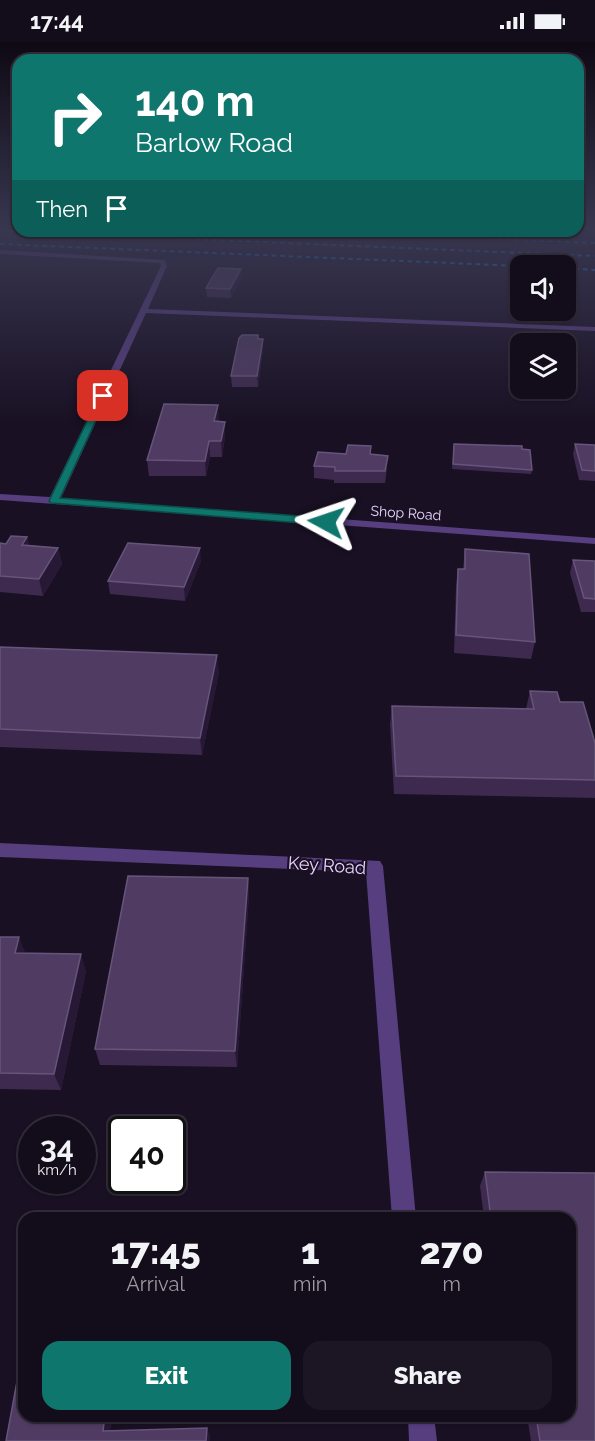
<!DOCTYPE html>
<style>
:root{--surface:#130c1a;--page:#1c1523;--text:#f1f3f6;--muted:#9d9ba2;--line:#322c39;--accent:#0f766e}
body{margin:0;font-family:Raleway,sans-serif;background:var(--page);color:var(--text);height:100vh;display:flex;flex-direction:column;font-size:22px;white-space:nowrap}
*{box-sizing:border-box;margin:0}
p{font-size:20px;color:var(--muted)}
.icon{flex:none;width:33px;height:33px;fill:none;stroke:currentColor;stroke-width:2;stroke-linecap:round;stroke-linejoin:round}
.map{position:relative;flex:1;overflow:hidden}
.drawer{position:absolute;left:18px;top:1170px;width:558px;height:210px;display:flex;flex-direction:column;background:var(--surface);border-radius:18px;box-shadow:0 2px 4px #0004,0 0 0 2px var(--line)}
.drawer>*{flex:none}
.top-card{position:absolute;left:12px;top:12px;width:572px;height:183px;border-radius:18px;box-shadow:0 2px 4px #0004,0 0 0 2px var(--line);background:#0f766e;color:#fff;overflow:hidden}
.tools{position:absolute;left:510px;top:213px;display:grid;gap:12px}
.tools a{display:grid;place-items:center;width:66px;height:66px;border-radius:12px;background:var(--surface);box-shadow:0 2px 4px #0004,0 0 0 2px var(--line);font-size:30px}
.speed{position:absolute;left:18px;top:1074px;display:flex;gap:12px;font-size:30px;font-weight:700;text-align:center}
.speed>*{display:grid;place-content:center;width:78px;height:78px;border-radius:50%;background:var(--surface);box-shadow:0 2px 4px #0004,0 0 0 2px var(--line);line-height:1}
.speed small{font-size:15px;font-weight:400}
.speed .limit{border:3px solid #111;border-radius:9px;background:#fff;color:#111}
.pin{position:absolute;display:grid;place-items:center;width:51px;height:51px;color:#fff;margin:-26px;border-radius:12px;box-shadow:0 3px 9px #0006}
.me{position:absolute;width:66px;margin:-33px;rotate:275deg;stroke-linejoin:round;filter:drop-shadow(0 0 4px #0008)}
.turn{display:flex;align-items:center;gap:21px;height:126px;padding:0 24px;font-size:27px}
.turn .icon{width:78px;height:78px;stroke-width:2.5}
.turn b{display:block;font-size:42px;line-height:51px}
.then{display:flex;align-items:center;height:57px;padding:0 24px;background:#0003;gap:12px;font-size:22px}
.eta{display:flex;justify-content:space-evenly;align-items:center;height:102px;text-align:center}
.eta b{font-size:36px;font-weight:800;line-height:42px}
.cta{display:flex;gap:12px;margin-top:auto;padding:12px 24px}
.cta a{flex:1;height:69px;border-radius:18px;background:var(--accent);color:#fff;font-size:24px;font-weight:800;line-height:69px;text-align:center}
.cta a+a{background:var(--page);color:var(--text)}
.status{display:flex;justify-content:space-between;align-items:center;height:42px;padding:0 30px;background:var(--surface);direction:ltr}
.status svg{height:16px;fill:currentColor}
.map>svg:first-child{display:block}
</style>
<div class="status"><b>17:44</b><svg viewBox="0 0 49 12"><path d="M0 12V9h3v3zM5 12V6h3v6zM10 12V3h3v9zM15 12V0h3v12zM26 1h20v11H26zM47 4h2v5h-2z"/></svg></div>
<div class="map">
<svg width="595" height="1399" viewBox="0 0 595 1399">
<rect width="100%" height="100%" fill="#191023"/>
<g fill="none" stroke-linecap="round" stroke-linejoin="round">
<path fill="#563e7f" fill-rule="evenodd" d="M0 208 165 218 167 224 148 267 595 285V289L146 271 61 456 595 496V502L0 458V452L50 455 161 224 160 221 0 212Z
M0 801 380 819 383 824 416 1176H392L366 830 0 815Z
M408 1374H434L437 1399H409Z"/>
<path stroke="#108ced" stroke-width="2" stroke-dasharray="4.5 4" stroke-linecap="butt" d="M0 189 595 214
M302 189 595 201
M0 202 520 224
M566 226 595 228"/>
</g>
<path fill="#3e2a4f" d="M241 227 242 236 231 256 207 255 206 246Z
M258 293V297H263V307L258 345H232L231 334Z
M219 378 218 379 225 380V395L222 415H210L206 434H149L147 418Z
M454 402 522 407 532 428 531 432 452 427Z
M575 402 595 403V439L579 438 573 412Z
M371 404 370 413 387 426 385 441H334V438L314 436V424Z
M27 495 29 503 58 506 62 522 43 554 0 550V501L6 502Z
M465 507 535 600 531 617 454 611 456 544 458 527H463Z
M573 518 595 519V570H581L570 531Z
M201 519 185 559 110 552 108 539Z
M0 605 219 630 202 713 0 705Z
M530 649 560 660 595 701V756L394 752 390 682 392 664 526 667Z
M248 836 249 853 237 1025 100 1023 95 1007Z
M0 895 25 911 86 929 61 1048 0 1047Z
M485 1130 595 1131V1399H531L527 1374H570V1176H484L480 1144Z"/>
<path fill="#271836" d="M241 227 242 236 231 256 230 247Z
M263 297V307L258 345 257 334Z
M218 363 219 378 215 395 214 379Z
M225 380V395L222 415 221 399Z
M209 399 210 415 206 434 205 419Z
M27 495 31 512 22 503Z
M58 506 62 522 43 554 39 537Z
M200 506 201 519 185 559 184 545Z
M217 613 219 630 202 713 200 696Z
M248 836 249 853 237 1025 235 1009Z
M19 895 26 912 15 911Z
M81 912 86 929 61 1048 54 1032Z
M105 1374H107L112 1380 109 1397 103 1389Z
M207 1386 210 1394V1399H206Z"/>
<path fill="#503c62" stroke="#67547a" stroke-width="1.5" d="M218 226 241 227 230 247 206 246Z
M242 293H258V297H263L257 334H231L239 296Z
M164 362 218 363 214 379 225 380 221 399H209L205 419 147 418Z
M454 402 522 404V407L530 408 532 428 453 422Z
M575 402 595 403V429L582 428Z
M348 403 371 404 370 412 388 414 385 429H335V425L314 424 318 410 346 412Z
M11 494 27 495 22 503 58 506 39 537 0 534V501L6 502Z
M128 501 200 506 184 545 108 539Z
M465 507 529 512 535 600 456 593 458 527H465Z
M573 518 595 519V557L584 556Z
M0 605 217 613 200 696 0 687Z
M530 649 557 650 560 660H583L595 701V738L396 734 392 664 534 667Z
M128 834 248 836 235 1009 95 1007Z
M0 895H19L15 911 81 912 54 1032 0 1031Z
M485 1130 595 1131V1399H540L536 1374H570V1176H491Z
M18 1334H24V1374H105L103 1389 207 1386 206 1399H6Z"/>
<linearGradient id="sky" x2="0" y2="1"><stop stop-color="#0e0913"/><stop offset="0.49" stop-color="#383750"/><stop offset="1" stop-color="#383750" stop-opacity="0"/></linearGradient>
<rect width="595" height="383" fill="url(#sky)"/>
<path fill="#0f766e" stroke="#0a4d48" stroke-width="1.5" d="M100 352 107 354 60 456 326 476 331 480 326 483 51 461 49 459Z"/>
<g text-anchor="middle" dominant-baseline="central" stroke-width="4.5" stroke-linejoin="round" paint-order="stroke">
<g font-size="14" fill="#e6d4fc" stroke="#191023">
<text transform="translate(406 471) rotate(4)">Shop Road</text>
</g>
<g font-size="18" fill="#e6d4fc" stroke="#191023">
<text transform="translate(327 823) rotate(4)">Key Road</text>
</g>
</g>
</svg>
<div class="tools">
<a><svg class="icon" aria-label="sound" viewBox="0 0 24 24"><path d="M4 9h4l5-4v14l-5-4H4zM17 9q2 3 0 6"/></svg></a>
<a><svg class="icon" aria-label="layers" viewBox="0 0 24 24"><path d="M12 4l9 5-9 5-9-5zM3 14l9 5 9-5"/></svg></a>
</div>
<div class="speed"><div>34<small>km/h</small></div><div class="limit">40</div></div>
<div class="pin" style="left:103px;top:354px;background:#d93025"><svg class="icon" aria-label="arrive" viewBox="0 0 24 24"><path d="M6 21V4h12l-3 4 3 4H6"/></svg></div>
<svg class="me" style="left:326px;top:480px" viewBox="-20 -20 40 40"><path d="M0-17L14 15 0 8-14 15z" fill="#0f766e" stroke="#fff" stroke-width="4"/></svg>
<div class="top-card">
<div class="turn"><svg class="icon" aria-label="right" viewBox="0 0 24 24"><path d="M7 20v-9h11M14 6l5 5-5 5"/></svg><div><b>140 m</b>Barlow Road</div></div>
<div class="then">Then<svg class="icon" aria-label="arrive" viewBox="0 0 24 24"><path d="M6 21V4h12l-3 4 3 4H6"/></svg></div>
</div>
<section class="drawer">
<div class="eta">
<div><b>17:45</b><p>Arrival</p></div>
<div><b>1</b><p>min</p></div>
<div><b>270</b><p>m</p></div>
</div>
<div class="cta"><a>Exit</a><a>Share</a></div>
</section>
</div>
